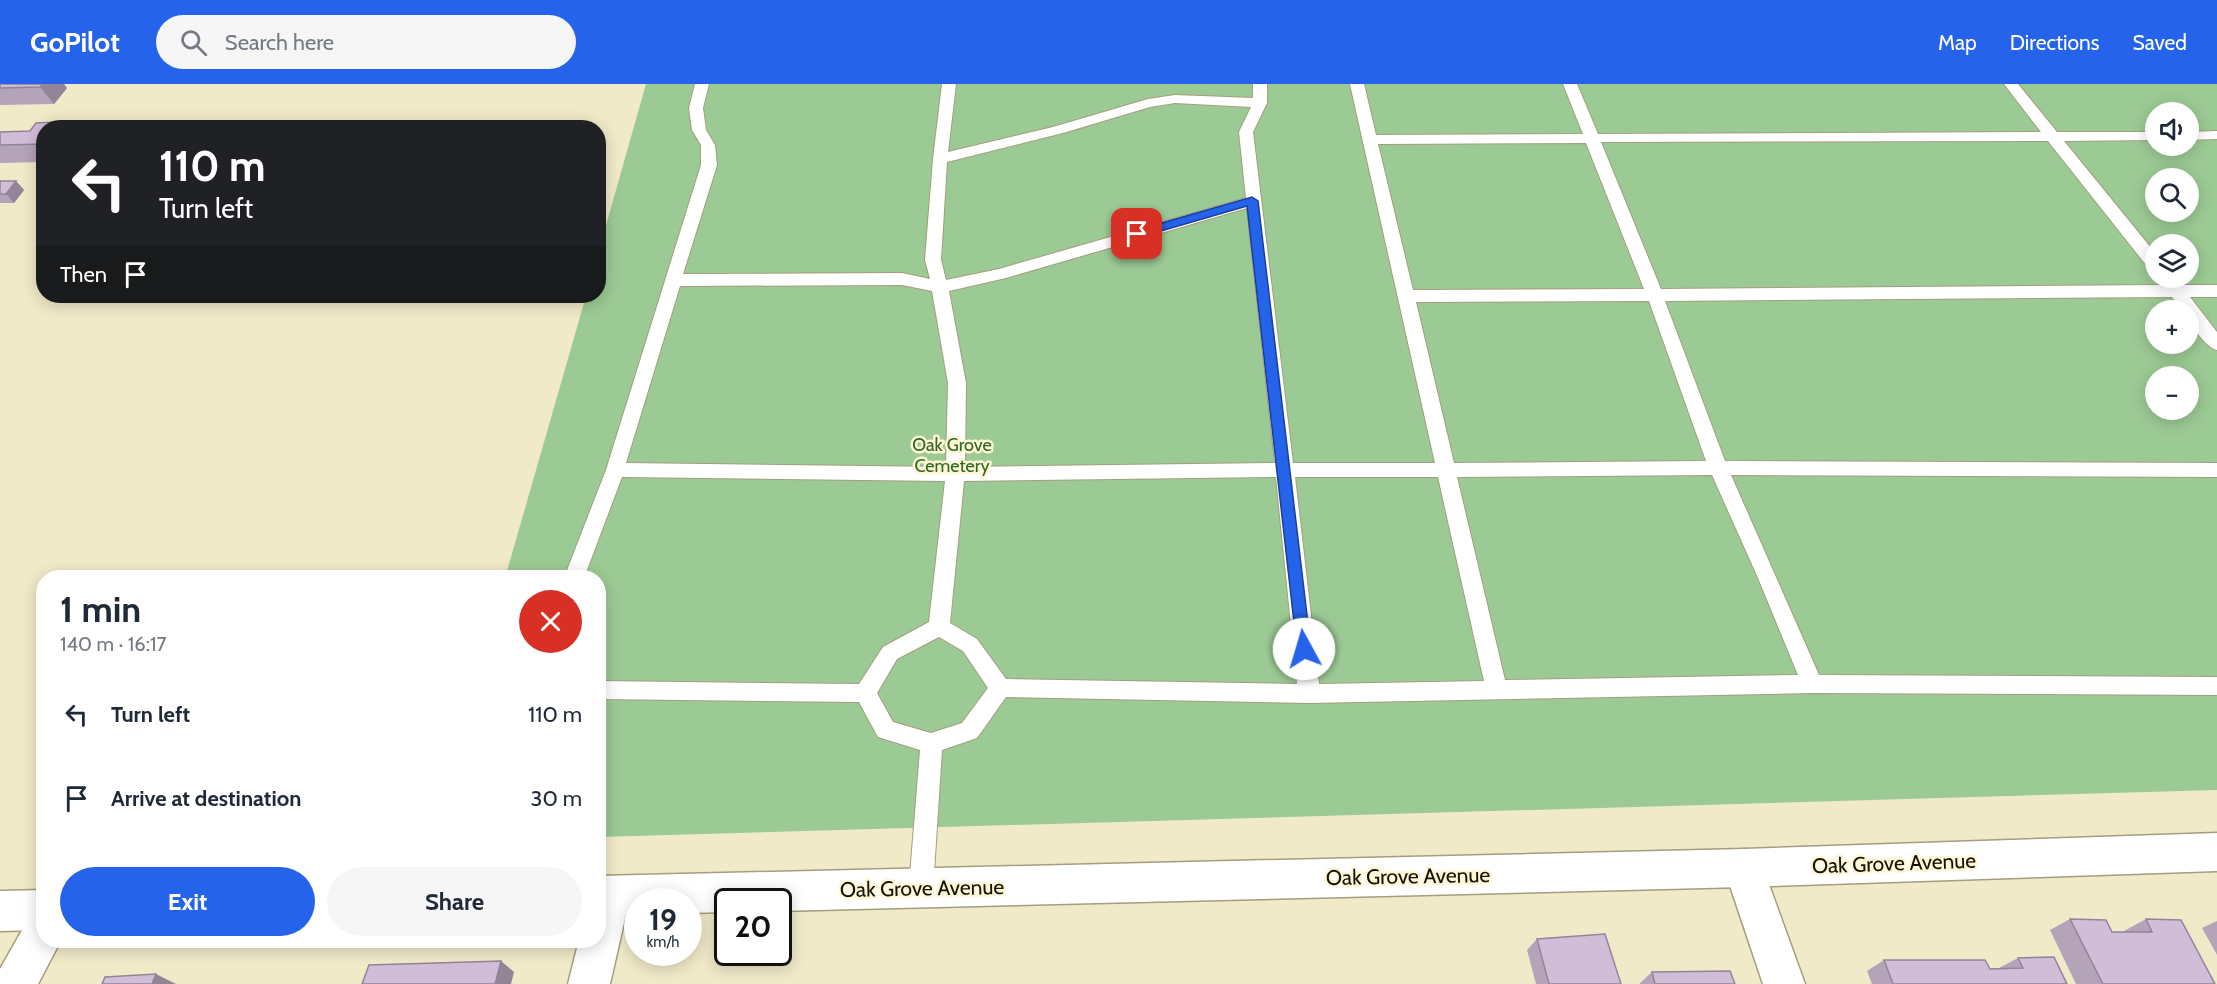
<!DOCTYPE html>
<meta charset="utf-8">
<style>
:root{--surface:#fff;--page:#f6f6f7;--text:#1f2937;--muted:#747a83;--accent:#2563eb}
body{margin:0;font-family:Cabin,sans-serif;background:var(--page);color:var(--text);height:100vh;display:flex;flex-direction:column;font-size:22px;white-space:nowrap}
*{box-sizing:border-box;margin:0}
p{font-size:20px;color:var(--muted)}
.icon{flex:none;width:33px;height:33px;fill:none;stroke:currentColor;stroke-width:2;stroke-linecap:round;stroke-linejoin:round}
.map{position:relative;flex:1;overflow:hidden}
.details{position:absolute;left:36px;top:486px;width:570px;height:378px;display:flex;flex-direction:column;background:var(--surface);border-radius:24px;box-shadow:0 3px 15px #0003}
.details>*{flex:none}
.guide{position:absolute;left:36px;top:36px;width:570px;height:183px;border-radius:24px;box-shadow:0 3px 15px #0003;background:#202124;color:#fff;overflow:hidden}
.buttons{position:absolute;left:2145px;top:18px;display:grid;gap:12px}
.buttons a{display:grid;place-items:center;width:54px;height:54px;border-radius:50%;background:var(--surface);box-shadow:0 3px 15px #0003;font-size:30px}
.speed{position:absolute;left:624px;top:804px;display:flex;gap:12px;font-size:30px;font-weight:700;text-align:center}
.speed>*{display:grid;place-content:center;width:78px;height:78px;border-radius:50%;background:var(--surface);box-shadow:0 3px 15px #0003;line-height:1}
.speed small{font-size:15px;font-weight:400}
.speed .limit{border:3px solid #111;border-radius:9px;background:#fff;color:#111}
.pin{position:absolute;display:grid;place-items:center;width:51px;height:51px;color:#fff;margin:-26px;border-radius:12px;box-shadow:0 3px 9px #0006}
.me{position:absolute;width:66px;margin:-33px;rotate:354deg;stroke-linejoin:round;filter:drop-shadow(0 0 4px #0008)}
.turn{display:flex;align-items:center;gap:21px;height:126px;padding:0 24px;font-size:27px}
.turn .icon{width:78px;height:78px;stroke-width:2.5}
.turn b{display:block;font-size:42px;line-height:51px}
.then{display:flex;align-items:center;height:57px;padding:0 24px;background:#0003;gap:12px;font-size:22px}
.round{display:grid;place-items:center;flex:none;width:63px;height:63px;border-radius:32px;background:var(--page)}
.headline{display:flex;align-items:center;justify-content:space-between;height:102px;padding:0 24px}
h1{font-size:36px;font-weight:800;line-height:45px}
.button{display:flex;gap:12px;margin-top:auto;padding:12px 24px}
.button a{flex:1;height:69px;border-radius:36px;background:var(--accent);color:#fff;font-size:24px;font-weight:800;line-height:69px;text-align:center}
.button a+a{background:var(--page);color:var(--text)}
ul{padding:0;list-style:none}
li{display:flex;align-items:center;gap:18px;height:84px;padding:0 24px}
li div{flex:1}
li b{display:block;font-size:22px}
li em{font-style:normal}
header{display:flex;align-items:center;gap:36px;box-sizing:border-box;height:84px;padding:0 30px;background:var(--accent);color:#fff}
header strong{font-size:28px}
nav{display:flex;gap:33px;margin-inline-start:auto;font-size:21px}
.search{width:420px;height:54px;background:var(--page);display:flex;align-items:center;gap:15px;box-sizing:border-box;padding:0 21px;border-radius:33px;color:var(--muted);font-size:22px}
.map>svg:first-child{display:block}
</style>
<header>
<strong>GoPilot</strong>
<div class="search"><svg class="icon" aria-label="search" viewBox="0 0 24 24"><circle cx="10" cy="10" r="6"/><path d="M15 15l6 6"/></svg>Search here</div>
<nav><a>Map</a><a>Directions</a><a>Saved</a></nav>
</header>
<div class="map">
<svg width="2217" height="900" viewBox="0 0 2217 900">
<rect width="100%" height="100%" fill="#f1eac9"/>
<path fill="#9cca94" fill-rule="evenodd" d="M646 0H2217V706L599 753 598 494H505L586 212H598L599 166ZM2156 28H2188V62H2156ZM2156 94H2188V128H2156ZM2156 160H2188V194H2156ZM2156 226H2188V260H2156ZM2156 292H2188V326H2156Z"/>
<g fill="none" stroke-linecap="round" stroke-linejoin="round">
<g stroke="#a49d7e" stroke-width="2">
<path id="service" d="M695 0H709L703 24 706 46 715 61 717 81 683 190 902 189 930 195 925 176 933 75 942 0H956L948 68 1053 43 1148 15 1175 11 1253 14V0H1267V19L1253 48 1293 379H1435L1350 0H1364L1376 51 1583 50 1563 0H1577L1598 50 2041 48 2004 0H2018L2057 48H2156V56L2064 57 2156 170V187L2150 186 2048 57 1601 58 1661 205 2162 201 2157 194H2174L2181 201H2217V213H2190L2217 248V266C2205 263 2188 239 2188 226H2183L2172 213 1665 217 1725 377 2217 379V393L1731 391 1819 591 2217 593V611L1812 609 1309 619 1006 613 977 654 942 666 933 804 929 812 921 816 913 812 909 804 920 666 878 653 859 618 598 615V597L859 600 883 563 929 538 945 397 622 393 584 494H564L606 386 701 81V61L692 46 689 24ZM1175 19 1251 23 1239 48 1246 114 999 185 946 196 941 176 947 78 1063 49 1150 23ZM1586 59 1644 205 1413 206 1378 60ZM1247 124 1275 379 965 383 966 299 949 207 1006 194ZM902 201 932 207 948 299 946 383 626 379 680 202ZM1649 217 1706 377 1454 379 1416 218ZM1712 391 1758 494 1798 591 1505 596 1457 393ZM1276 393 1297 600 1006 595 977 555 950 539 964 397ZM1295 393H1438L1484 597 1319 600ZM939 553 963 567 988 604 962 639 931 649 893 638 877 609 897 575Z
M2217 47V55L2188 56V48Z"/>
</g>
<g stroke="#a49d7e" stroke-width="3">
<path id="minor" d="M1744 765 1758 770 1805 900H1763L1724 784 1730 770Z
M610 792 624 798 630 812 610 900H568L579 856H598V797Z
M44 828V856H61L38 900H0V885L29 834Z"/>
</g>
<g stroke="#a49d7e" stroke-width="3">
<path id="tertiary" d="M2217 749V787L1744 803 778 827V818H728V828L688 829V818H638V831L598 832V792L1744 765Z
M44 806V846L0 847V807Z"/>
</g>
<use href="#service" fill="#fff" fill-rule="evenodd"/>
<use href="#minor" fill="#fff" fill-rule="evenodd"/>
<use href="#tertiary" fill="#fff" fill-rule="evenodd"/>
</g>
<path fill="#b5a3ba" d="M0 0 67 4 54 20 0 21Z
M56 38 60 44H44V78L0 79V48L30 47Z
M0 97H16L24 106 14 119H0Z
M2070 835 2112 848H2124V847L2146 835 2215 900H2076L2050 846Z
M2217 837V871L2202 844Z
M1537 855 1621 900H1536L1527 866Z
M2018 874 2067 900H1872L1867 887 1884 876 1990 885 1999 884Z
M1652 888 1735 900H1640V899Z"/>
<path fill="#938497" d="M36 0H64L67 4 54 20 40 3Z
M56 38 60 44H52Z
M16 97 24 106 14 119 6 110Z
M501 877 514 888 511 900H495Z
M156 890 176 900H152Z"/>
<path fill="#d2bdd8" stroke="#938497" stroke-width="1.5" d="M0 0H43L40 3 0 4Z
M56 38 52 44H44V60L0 61V48L30 47 36 39Z
M0 97H16L6 110H0Z
M2070 835 2106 836 2112 848H2152L2146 835 2181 836 2215 900H2103Z
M1605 850 1621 900H1549L1537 855Z
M2054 873 2067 900H1893L1884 876H1985L1990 885 2023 884 2018 874Z
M501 877 495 900H362L369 881Z
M1730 887 1735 900H1655L1652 888Z
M156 890 152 900H102L105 893Z"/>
<path fill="#2563eb" stroke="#184099" stroke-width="1.5" d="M1252 113 1258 117 1311 565 1309 569 1304 571 1299 569 1297 565 1247 122 1137 154 1132 150 1134 147Z"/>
<g text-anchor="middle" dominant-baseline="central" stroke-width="5" stroke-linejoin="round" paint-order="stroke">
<g font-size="18" fill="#2b6821" stroke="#fff7d6">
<text x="952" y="361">Oak Grove<tspan x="952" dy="21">Cemetery</tspan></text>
</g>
<g font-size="21" fill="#151207" stroke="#fff7d6">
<text transform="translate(1894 779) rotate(-2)">Oak Grove Avenue</text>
<text transform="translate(1408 792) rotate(-1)">Oak Grove Avenue</text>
<text transform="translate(922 804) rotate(-1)">Oak Grove Avenue</text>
</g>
</g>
</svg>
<div class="buttons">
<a><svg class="icon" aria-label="sound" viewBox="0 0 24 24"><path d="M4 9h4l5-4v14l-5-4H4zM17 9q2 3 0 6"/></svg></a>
<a><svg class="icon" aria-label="search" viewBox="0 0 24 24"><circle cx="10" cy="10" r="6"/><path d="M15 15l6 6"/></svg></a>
<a><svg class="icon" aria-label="layers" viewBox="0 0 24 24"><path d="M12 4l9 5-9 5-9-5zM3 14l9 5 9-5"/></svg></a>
<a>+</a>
<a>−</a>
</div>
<div class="speed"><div>19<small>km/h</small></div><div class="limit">20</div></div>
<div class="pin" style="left:1137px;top:150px;background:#d93025"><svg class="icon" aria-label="arrive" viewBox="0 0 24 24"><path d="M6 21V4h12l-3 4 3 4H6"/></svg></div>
<svg class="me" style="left:1304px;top:565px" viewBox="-20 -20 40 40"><circle r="19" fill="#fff"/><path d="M0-13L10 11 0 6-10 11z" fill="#2563eb"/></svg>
<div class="guide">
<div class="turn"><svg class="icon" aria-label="left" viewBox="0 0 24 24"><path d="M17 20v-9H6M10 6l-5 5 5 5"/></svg><div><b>110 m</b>Turn left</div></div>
<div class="then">Then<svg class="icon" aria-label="arrive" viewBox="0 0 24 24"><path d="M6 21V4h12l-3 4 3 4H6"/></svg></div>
</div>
<section class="details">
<div class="headline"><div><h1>1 min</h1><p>140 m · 16:17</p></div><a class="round" style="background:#d93025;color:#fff"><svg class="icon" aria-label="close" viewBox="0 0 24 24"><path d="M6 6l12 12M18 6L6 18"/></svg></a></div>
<ul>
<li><svg class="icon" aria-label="left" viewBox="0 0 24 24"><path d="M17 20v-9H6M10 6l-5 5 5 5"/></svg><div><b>Turn left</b></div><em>110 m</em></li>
<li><svg class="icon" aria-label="arrive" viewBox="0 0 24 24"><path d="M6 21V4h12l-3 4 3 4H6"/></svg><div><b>Arrive at destination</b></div><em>30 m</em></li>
</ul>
<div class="button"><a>Exit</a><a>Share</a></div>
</section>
</div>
